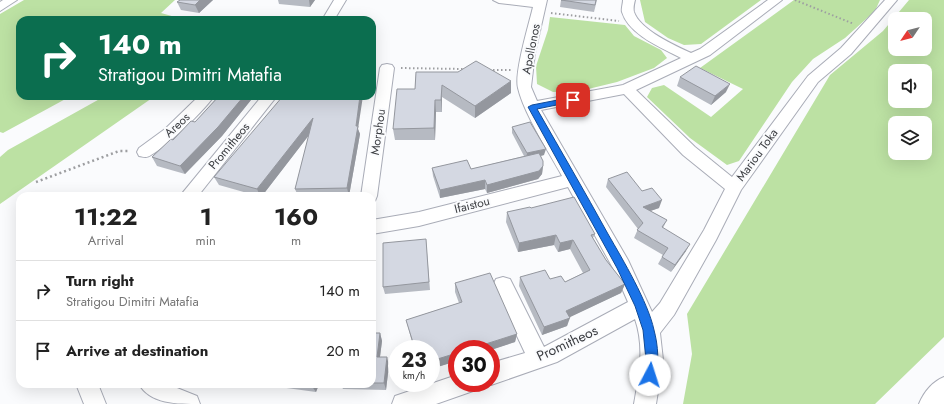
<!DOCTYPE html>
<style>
:root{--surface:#fff;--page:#f2f2f2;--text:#222;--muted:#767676;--line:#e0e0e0}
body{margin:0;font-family:Jost,sans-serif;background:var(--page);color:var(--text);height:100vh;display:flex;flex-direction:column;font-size:15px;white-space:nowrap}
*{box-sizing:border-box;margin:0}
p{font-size:13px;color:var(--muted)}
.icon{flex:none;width:22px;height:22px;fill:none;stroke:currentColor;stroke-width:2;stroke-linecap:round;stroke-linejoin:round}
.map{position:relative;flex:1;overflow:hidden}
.side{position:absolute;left:16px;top:192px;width:360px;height:196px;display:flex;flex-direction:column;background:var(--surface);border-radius:12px;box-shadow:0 4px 16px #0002}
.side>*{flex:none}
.hud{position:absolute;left:16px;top:16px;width:360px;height:84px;border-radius:12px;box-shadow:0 4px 16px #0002;background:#0b6e4f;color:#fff;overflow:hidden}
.needle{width:26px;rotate:235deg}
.tools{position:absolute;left:888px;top:12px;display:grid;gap:8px}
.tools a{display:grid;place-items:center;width:44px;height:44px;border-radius:8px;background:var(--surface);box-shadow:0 4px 16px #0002;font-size:20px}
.speed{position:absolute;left:388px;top:340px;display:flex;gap:8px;font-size:20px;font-weight:700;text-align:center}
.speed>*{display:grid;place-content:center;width:52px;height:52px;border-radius:50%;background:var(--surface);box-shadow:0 4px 16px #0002;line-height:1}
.speed small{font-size:10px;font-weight:400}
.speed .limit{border:6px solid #d22;background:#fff;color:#111}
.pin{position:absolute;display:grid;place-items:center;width:34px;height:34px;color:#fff;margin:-17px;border-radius:8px;box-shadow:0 2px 6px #0006}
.me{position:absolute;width:44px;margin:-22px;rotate:5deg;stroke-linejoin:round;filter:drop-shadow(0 0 3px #0008)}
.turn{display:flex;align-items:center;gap:14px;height:84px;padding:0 16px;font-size:18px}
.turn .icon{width:52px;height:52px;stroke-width:2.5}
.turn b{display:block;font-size:28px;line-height:34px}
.eta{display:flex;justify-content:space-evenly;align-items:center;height:68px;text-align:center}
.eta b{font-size:24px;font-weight:700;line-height:28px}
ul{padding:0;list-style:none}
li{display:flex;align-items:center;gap:12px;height:60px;padding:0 16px;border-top:1px solid var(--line)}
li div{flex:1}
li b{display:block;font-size:15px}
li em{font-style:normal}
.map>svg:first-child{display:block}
</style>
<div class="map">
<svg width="944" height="404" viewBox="0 0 944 404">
<rect width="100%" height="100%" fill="#fafbfd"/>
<path fill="#bce1a3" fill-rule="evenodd" d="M24 0H175L161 13 186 20H20V96H71L3 133 0 132V14Z
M640 0H761L701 44 684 45 668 38 645 22Z
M794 0H880L875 11 845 38 813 59 792 82 739 161 727 165 690 138 647 97 652 88 664 85 711 117 743 89 700 68Z
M909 0H944V337L875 404H683L692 354 687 314 830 75 883 31ZM895 19H925V49H895ZM895 71H925V101H895ZM895 123H925V153H895Z
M550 17 625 25 634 36 661 50 667 58 654 68 617 82 580 91 553 92 537 84 536 66 548 30Z
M105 96H155L0 204V157L8 150Z"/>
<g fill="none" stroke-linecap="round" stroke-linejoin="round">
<g stroke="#a9acb7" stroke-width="2">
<path id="minor" d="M3 0H17L0 11V2Z
M334 0H346L334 20H322Z
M493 0H547L535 53 531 87 537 101 623 85 681 58C662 48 629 35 622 12 621 9 623 4 623 0H635C634 4 633 8 634 12 640 30 676 46 691 53L700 49 768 0H782L710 55 636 90 695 147 732 177 808 76 841 48 885 0H897L851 54 818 82 741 190 716 240 674 315 660 333 663 360 656 404H634C639 375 645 348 635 319L557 362 491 385 487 383H491V363L525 353 493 285 496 279 503 277 510 279 544 347 628 302 614 270 568 187 419 226 372 234V220L419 212 562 176C549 152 524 114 518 88 514 73 529 24 533 7L499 3ZM624 94 683 155 725 189 704 230 660 303 652 312 628 260 541 110Z
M387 64 392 65 394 68 377 196 375 201 372 202V196H361L380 68 382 65Z
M199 96H214C204 111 167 146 151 155 147 158 144 157 139 156L137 152 139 148 165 129Z
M262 96H277L198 196H180Z
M457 375V383H476L473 391 436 404H392L395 396Z
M944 377V404H919C924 392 932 382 944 377Z
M76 384H98L106 404H84Z
M139 384H167L197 396 200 404C177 404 150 404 139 384Z"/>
</g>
<path stroke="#9d9ea1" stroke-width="2" stroke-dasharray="1.5 2.5" stroke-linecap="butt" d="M795 0 854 24
M551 13 619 21
M401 68 464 69
M489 70H512"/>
<path stroke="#9d9ea1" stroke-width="2.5" stroke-dasharray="2 3" stroke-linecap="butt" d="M36 182 119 151H130"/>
<use href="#minor" fill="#fff" fill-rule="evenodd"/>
</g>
<path fill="#b6bac2" d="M180 0H213L199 13 181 10 177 2Z
M278 0H315L310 7 279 4Z
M561 0H597L594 12 560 7Z
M416 72 511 81V93L475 118 442 97V112H436L435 140H395L393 129 415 89Z
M680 77 726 92 711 105 677 86Z
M219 96H249L251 100 222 136 185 174 157 166 152 157 195 122Z
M321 97 358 129 360 134 349 196H298L295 189 309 135 262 196H258L219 185 214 177Z
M512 127 544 155 541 156 543 166 542 174 538 179 487 193 485 189 440 198 433 176 432 168 471 169 524 156 512 133Z
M608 179 642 191 659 208 650 211 667 220 663 228 686 251 671 272 658 264 663 255 634 238 638 229 606 187Z
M531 208 595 234 593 238 606 260 625 284 621 293 569 317 567 326 542 335 519 286 520 277 550 279 565 282 583 273 570 249 558 252 554 245 518 252 506 222 507 212Z
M426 239 430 290 385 294 383 287Z
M455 283 517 334 515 342 431 369V349H414L406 320 459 303 455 292Z
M372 333H380L382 341 380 357 389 365 386 390 343 389 342 387H318L316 392 257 384H372Z"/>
<path fill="#94979e" d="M200 0H213L199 13 195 5Z
M309 0H315L310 7Z
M511 81V93L475 118V106Z
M730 84 726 92 711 105 715 96Z
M442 85V112L441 100Z
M244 96H249L251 100 222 136 185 174 180 166Z
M360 96H363L358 129 360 134 349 196 347 188Z
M435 100 436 112 435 140 434 128Z
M313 118 316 126 262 196H260L257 189Z
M546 149 544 155 526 159 527 153Z
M543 166 542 174 538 179 487 193V185Z
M485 180V189L440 198V190Z
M662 200 659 208 639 215 643 207Z
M556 235 554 245 518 252 519 243Z
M573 240 570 249 558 252 560 243Z
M690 244 686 251 671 272 675 265Z
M625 284 621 293 564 320 566 311Z
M570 318 567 326 542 335 544 327Z
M380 333 382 341 379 364 377 357Z
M517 334 515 342 491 350V349H470Z
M457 353V361L431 369V361Z
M387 357 389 365 386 390 384 383Z
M312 384H316L318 387 316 392 311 385Z"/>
<path fill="#d4d8e2" stroke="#94979e" d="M180 0H200L195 5 177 2Z
M561 0H596L595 5Z
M476 61 511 81 475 106 442 85 441 100H435L434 128 393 129 397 89H415L416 72H458Z
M696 66 730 84 715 96 680 77Z
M219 96H244L218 127 180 166 152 157 171 139 173 140 191 121 195 122Z
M283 96H316L321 97V96H360L356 126H358L347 188 295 189 313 118 257 189 214 177Z
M530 122 546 149 527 153 512 127Z
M539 153 543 161V166L539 171 487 185 485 180 440 190 432 168 467 160 471 169Z
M627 172 642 191 652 188 662 200 643 207 667 220 662 227 690 244 675 265 662 257 668 248 637 230 643 223 608 179Z
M574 197 595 234 591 235 606 260 625 284 566 311 570 318 544 327 520 277 545 270 550 279 561 276 565 282 590 270 573 240 560 243 556 235 519 243 507 212 530 207 531 208Z
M426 239 429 282 383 287V243Z
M490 273 517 334 470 349H457V353L431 361V349H415L406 320 462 302 455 283Z
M372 333H380L377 357H387L384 383H372Z"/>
<path fill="#1a73e8" stroke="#114b97" d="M573 97 577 100 576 101 537 109C561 151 585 192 608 234 623 260 648 302 654 330 658 345 660 365 654 379L650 380 646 379 644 375 646 360 643 330 635 306 617 268 528 107 532 105Z"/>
<g text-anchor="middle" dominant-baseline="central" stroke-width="4" stroke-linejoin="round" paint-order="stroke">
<g font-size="12" fill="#3a3c40" stroke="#fafbfd">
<text transform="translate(531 49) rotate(-79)">Apollonos</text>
<text transform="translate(177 125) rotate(-43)">Areos</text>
<text transform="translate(378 132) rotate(-82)">Morphou</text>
<text transform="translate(229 146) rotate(-50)">Promitheos</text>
<text transform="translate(757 155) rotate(-54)">Mariou Toka</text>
<text transform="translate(472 205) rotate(-14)">Ifaistou</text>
</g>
<g font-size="14" fill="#3a3c40" stroke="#fafbfd">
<text transform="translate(567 343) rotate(-25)">Promitheos</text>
</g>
</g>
</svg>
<div class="tools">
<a><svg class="needle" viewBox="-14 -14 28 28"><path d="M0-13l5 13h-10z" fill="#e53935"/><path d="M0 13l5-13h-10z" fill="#767676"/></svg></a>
<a><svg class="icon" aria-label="sound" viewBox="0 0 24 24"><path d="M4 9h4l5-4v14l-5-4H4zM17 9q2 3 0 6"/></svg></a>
<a><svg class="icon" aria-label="layers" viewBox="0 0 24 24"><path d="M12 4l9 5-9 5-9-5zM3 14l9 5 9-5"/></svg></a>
</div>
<div class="speed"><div>23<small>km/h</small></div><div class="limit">30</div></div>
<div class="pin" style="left:573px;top:100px;background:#d93025"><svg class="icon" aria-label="arrive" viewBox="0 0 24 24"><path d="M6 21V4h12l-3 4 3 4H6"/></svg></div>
<svg class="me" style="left:650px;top:375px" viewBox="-20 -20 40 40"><circle r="19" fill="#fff"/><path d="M0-13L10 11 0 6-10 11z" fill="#1a73e8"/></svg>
<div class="hud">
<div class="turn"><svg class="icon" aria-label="right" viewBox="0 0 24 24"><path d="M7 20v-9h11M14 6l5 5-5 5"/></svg><div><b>140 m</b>Stratigou Dimitri Matafia</div></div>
</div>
<section class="side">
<div class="eta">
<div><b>11:22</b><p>Arrival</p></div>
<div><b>1</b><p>min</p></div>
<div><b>160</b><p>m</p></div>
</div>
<ul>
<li><svg class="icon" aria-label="right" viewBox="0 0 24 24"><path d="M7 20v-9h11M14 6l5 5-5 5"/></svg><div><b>Turn right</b><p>Stratigou Dimitri Matafia</p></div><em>140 m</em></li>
<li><svg class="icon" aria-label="arrive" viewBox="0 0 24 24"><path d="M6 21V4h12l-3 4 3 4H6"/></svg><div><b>Arrive at destination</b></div><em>20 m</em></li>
</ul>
</section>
</div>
